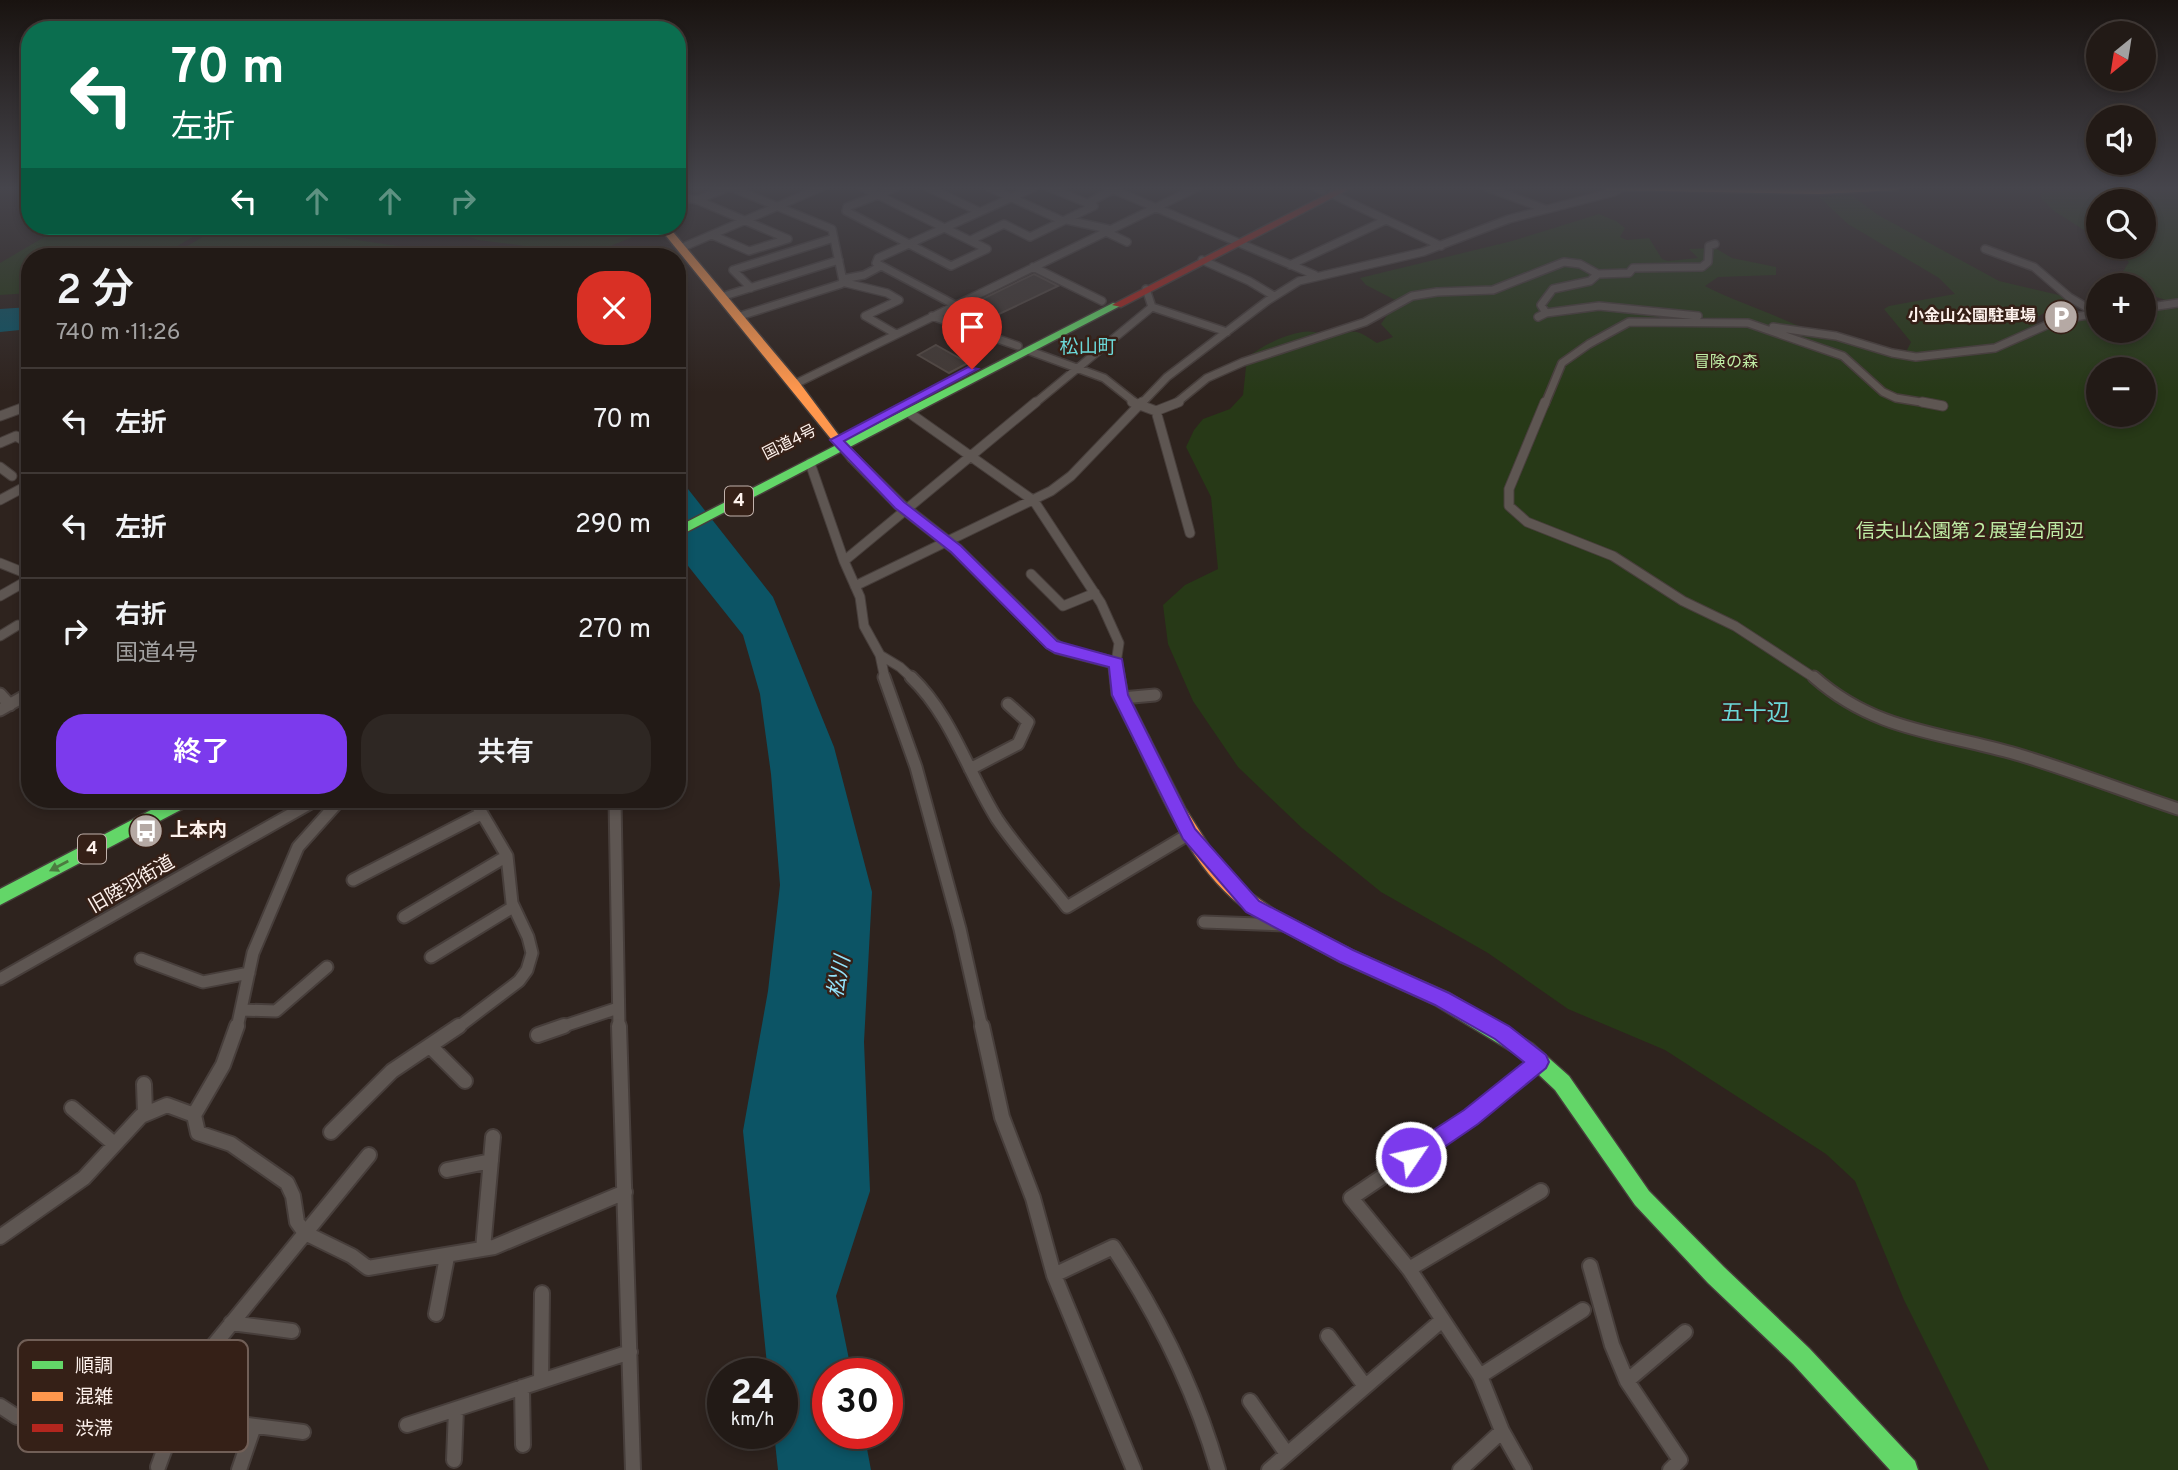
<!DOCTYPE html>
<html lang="ja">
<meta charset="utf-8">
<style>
:root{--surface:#221a16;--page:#2e2723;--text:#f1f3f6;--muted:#a2a1a1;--line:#3f3835;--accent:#7c3aed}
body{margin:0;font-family:Overpass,"Noto Sans JP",sans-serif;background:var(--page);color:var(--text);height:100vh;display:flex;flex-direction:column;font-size:26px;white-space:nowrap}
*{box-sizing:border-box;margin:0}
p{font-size:23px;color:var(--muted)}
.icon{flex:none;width:38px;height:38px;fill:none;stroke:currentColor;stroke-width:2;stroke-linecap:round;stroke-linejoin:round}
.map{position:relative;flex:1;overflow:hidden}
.details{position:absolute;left:21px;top:248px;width:665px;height:560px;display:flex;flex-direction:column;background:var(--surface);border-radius:28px;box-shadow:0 4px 10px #0003,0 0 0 2px var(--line)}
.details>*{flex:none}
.top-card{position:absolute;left:21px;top:21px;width:665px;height:214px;border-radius:28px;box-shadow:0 4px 10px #0003,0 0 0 2px var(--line);background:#0b6e4f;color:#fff;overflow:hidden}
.needle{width:46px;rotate:210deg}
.fabs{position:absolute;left:2086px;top:21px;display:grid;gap:14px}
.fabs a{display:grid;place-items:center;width:70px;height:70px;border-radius:50%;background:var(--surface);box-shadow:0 4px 10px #0003,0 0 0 2px var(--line);font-size:35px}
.speed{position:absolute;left:707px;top:1358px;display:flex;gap:14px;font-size:35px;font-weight:700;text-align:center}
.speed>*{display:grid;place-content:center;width:91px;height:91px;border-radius:50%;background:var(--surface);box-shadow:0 4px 10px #0003,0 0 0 2px var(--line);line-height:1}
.speed small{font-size:18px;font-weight:400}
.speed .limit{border:10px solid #d22;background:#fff;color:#111}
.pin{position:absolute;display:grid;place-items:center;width:60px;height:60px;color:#fff;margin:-72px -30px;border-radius:50% 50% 50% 0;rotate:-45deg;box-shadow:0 0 7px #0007}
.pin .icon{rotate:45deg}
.me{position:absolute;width:77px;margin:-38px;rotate:56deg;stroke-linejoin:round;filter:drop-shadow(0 0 5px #0008)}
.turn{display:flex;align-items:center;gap:24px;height:147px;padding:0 35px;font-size:32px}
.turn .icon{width:91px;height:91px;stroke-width:2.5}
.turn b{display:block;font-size:49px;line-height:60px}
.lanes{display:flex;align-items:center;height:66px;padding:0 35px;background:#0003;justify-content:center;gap:35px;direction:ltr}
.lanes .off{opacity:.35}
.round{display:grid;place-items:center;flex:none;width:74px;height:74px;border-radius:28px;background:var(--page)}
.headline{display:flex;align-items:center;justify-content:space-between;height:119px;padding:0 35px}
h1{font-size:42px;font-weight:600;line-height:52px}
.action{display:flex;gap:14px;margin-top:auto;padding:14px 35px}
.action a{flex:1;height:80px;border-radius:28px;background:var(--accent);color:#fff;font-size:28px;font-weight:600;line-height:80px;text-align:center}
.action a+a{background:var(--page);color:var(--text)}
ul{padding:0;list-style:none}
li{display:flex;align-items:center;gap:21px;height:105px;padding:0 35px;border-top:2px solid var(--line)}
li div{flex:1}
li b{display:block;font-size:26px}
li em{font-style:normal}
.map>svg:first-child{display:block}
</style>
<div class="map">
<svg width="2178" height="1470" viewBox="0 0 2178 1470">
<rect width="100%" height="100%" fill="#2e231e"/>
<path fill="#273917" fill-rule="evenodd" d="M2104 187H2178V304L2144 293V285H2130L2119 278 2129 262 2109 247H2144V201H2098V239L2054 211 2041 198 2042 192Z
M1853 196 1878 215 1999 281 2063 296 2077 306 2052 308 2031 321 2043 327 2098 316V331H2144V311L2178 308V1470H1989L1904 1300 1855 1181 1826 1154 1665 1050 1568 1009 1488 953 1381 892 1302 828 1238 767 1193 701 1168 644 1163 605 1185 585 1218 569 1211 497 1186 447 1194 430 1203 419 1230 409 1243 395 1247 358C1262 346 1283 335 1302 332 1311 330 1322 334 1331 334 1358 334 1350 325 1377 343L1393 337 1381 324 1397 301 1366 285 1360 278 1512 241 1599 214 1616 221 1625 228 1620 237 1627 240 1649 238 1662 259 1668 261 1698 258 1689 249 1715 248 1732 258 1776 267V275L1718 277 1705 286C1730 299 1755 307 1780 318 1819 335 1863 353 1906 352L1911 342 1884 309 1889 306 1955 294 1939 278 1848 224 1819 197ZM2098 369H2144V415H2098Z
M63 226H211L159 257H30V293L0 295V263Z
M221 226H263L471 257H169Z
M453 226H644L647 231 591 254 478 240 457 233Z"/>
<path fill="#0c5465" d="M30 307V329L0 332V309Z
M677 475 773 597 834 747 872 892 864 1042 870 1191 836 1296 852 1374H828V1433H864L871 1470H778L774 1433H782V1374H768L743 1131 768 991 780 885 771 774 760 694 743 635 677 552Z"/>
<path fill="#423935" stroke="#524843" stroke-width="2" d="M1034 274 1058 286 995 316 970 305Z
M936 345 968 363 949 373 918 355Z"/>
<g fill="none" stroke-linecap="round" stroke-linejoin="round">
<g stroke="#473e3b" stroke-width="10">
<path id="street-far3" d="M730 187 832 229 843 281 841 284 737 317
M862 187 878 195
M927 187 978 211
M988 187 1063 221
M1107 187 1315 275
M1315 187 1322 190
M1486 187 1545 209
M1332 194 1441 246
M878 195 987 249 951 266 846 211 847 207Z
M878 195 897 187
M677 196 697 200 788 239 749 251 712 235
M697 200 729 187
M1088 203 1116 188
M1067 220 1108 229
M1104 231 1127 242
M971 240 1004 224 1030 237 1094 206 1048 187
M681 248 822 187
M1985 249 2034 267 2069 297 2096 313
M1202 260 1249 281 1274 296
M1290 265 1386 220
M1033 267 1102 301
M843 279 864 275 881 266
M842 282 887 293 899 300 865 316 896 334
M751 288 733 270 834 238
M721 297 839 260
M955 305 876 263 878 258 1035 187
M1152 307 1227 332
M2144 308 2178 303
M1546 313 1541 305 1553 289 1590 281 1598 274 1629 273 1633 268 1702 267 1708 262 1709 246 1715 244
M932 316 1018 346
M1538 317 1546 313 1599 306 1698 316
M1773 327 1836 336 1892 353 1916 357 1995 348 2058 320 2098 313
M1030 351 1104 378 1137 404
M795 384 1198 187
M1034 404 1152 307 1146 289
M1141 404 1167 377 1267 301 1299 281 1423 252 1509 219 1614 192 1623 187
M1175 404 1207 378 1243 362 1365 322 1412 296 1437 292 1493 290 1564 262 1580 264 1598 274
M1545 404 1562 363 1589 344 1629 322 1748 323 1843 356 1883 392 1896 398 1933 404"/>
</g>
<g stroke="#473e3b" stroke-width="11">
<path id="street-far2" d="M1132 402 1156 411 1179 402
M1545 402 1509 489V506L1527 522 1613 556 1683 601 1735 626 1816 679
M1922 402 1943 406
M1156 411 1190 533
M911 414 1034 501 1101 603 1119 643 1116 663
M0 416 30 405
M0 443 16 436 30 444
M810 463 844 561 860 597 864 626 880 655 885 679
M0 467 12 476
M0 500 30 484
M844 561 1036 402
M0 563 30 575
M1031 574 1063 606 1095 593
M855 586 1051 491 1071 476 1142 402
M0 596 30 579
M0 636 18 625
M880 655 900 667 913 679"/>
</g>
<g stroke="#473e3b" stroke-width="15">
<path id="street-far1" d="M884 677 916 767 960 929 982 1028
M911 677C952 716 968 773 997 819 1018 850 1044 878 1067 907L1189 834
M1814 677C1876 732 1941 732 2016 754 2070 770 2124 791 2178 809
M0 694 10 705
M1122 698 1155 695
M0 710 30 693
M970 769 1018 744 1028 722 1008 704
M615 800 619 1028
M353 880 481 814
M404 917 507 856
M1204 922 1285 925
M431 957 513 907
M141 959 203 982 249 973
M0 979 316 800
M241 1010 276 1011 327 967
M237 1028 253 953 298 847 340 800
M457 1028 519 981 527 970 532 953 528 937 512 903 507 856 474 800
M558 1028 618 1008"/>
</g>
<g stroke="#473e3b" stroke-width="18">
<path id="street" d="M237 1026 223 1065 194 1115 198 1133 231 1144 287 1183 293 1196 297 1222 305 1233 352 1256 368 1268 494 1247 625 1192
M619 1026 633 1470
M982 1026 1002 1117 1033 1198 1054 1275 1134 1470
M538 1035 564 1026
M431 1047 465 1081
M144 1084 145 1112
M72 1108 113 1143
M331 1132 392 1071 459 1026
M447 1170 491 1161
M0 1237 84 1178 141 1116 167 1105 194 1115
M483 1249 493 1137
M1590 1266 1612 1345 1627 1381 1680 1460 1670 1470
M1409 1269 1541 1191
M1054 1275 1113 1247C1159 1317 1195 1389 1218 1470
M436 1314 447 1257
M231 1323 292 1331
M1328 1336 1365 1386
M131 1365 195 1369
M1480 1376 1583 1310
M541 1381 542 1293
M1627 1381 1685 1332
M522 1387 523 1445
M1250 1401 1287 1454
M0 1406 17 1417
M177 1416 303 1432
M407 1425 630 1352
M454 1460 456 1409
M158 1467 192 1375 200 1362 369 1155
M239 1470 254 1426
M1269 1470 1441 1321
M1460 1470 1502 1431
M1524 1470 1502 1431 1480 1376 1409 1269 1351 1198 1471 1117 1539 1062"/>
</g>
<g stroke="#473e3b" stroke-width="3">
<path id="fast" d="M1113 303 1122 305 677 537V527Z
M853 454 857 455 905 502 961 546 1057 640 1065 645 1121 659 1128 695 1150 739 1148 743H1136L1112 695 1109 667 1055 653 1047 648 951 552 895 508 849 461 847 458Z
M170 800H192L190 805 0 905V889Z
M1269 907 1352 950 1449 993 1533 1044 1569 1076 1649 1191 1724 1267 1809 1348 1915 1461 1918 1470H1890L1793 1364 1708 1283 1635 1205 1555 1090 1519 1056 1435 1005 1340 962 1263 920 1260 915 1263 910Z"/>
</g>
<g stroke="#473e3b" stroke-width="3">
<path id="slow" d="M1603 187H1903L1898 190 1819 194 1607 190Z
M658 226H668L799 382 840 437 857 455V461H849Z
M1142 733 1148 735 1185 808 1215 855 1232 876 1252 894 1275 910 1278 915 1275 920C1265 924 1259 918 1251 913 1192 873 1164 801 1134 739L1136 735Z"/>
</g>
<g stroke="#473e3b" stroke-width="3">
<path id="jam" d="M1341 187H1353L1121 307 1112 305Z"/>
</g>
<use href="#street-far3" stroke="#5e5652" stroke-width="7"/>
<use href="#street-far2" stroke="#5e5652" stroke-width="9"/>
<use href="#street-far1" stroke="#5e5652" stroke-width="11"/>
<use href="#street" stroke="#5e5652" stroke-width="14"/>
<use href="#fast" fill="#63d668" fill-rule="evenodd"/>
<use href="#slow" fill="#ff974d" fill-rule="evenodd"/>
<use href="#jam" fill="#b3261e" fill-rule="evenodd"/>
</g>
<defs><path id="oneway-solid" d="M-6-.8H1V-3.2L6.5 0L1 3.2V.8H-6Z" transform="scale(1.75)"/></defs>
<use fill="#4c7b40" href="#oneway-solid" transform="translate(59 866) rotate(152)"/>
<linearGradient id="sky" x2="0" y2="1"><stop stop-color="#191310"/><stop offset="0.48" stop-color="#46454c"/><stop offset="1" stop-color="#46454c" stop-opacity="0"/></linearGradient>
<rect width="2178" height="392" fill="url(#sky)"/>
<path fill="#7c3aed" stroke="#51269a" stroke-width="2" d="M968 367 978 369 844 441 904 502 961 546 1057 641 1122 659 1128 695 1195 829 1259 901 1353 950 1449 993 1509 1026 1546 1055 1549 1062 1546 1068 1478 1124 1418 1165 1411 1168 1403 1165 1400 1157 1403 1150 1464 1110 1524 1062 1495 1039 1435 1005 1340 962 1246 912 1183 839 1112 695 1109 667 1055 653 1046 648 951 552 895 508 830 440Z"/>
<defs>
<g id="parking-disc" transform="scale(1.75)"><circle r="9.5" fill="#b5a9a4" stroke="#352017"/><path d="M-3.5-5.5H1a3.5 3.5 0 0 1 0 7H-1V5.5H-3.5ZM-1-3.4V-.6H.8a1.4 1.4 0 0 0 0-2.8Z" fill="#fff"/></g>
<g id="bus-disc" transform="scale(1.75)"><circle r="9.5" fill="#b5a9a4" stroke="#352017"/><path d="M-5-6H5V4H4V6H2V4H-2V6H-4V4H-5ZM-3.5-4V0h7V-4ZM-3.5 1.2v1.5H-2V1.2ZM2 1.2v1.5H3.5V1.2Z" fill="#fff"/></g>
</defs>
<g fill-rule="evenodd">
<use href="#parking-disc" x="2061" y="317"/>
<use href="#bus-disc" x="146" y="831"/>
</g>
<g text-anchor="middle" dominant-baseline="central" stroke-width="5" stroke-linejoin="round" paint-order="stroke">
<g font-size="16" font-weight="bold" fill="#fdf1ec" stroke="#352017" text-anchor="end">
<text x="2036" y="317">小金山公園駐車場</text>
</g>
<g font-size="16" fill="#bfeca5" stroke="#352017">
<text x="1726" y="363">冒険の森</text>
</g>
<g font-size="16" fill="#fdf1ec" stroke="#352017">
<text transform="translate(790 443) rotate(-27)">国道4号</text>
</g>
<g fill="#352017" stroke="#c1b2ac" stroke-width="2">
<rect x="725" y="486.5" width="28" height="29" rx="5"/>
<rect x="78" y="834.5" width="28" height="29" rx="5"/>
</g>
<g font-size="18" font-weight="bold" fill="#fdf1ec">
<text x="739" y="501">4</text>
<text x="92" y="849">4</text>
</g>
<g font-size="19" fill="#6bd8d8" stroke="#352017">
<text x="1088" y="348">松山町</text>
</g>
<g font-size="19" fill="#bfeca5" stroke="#352017">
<text x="1970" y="532">信夫山公園第２展望台周辺</text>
</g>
<g font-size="19" font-weight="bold" fill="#fdf1ec" stroke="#352017" text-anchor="start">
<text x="170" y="831">上本内</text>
</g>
<g font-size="19" fill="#fdf1ec" stroke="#352017">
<text transform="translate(132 885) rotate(-30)">旧陸羽街道</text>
</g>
<g font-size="21" font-style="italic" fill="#94e3fb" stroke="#352017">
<text transform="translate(840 977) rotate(-79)">松川</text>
</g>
<g font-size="23" fill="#6bd8d8" stroke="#352017">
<text x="1755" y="714">五十辺</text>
</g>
</g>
<rect x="18" y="1340" width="230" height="112" rx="10" fill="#352017" stroke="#715f57" stroke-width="2"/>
<rect x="32" y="1361" width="31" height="8" fill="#63d668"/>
<rect x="32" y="1392" width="31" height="9" fill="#ff974d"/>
<rect x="32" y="1424" width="31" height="8" fill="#b3261e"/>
<g font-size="19" fill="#fdf1ec">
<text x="75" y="1372">順調</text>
<text x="75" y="1403">混雑</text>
<text x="75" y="1435">渋滞</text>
</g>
</svg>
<div class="fabs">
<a><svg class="needle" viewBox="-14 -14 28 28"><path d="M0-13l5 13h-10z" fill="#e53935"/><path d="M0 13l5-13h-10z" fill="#a2a1a1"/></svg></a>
<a><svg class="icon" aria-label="sound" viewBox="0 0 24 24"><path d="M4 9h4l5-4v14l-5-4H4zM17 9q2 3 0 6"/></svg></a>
<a><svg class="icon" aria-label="search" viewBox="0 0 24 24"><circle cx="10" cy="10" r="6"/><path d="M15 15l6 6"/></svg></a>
<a>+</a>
<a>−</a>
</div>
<div class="speed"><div>24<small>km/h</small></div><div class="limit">30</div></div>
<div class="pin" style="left:972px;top:369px;background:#d93025"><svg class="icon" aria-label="arrive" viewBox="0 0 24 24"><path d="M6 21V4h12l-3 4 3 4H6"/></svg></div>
<svg class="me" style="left:1411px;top:1157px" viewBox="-20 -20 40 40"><circle r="17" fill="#7c3aed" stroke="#fff" stroke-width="3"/><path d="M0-11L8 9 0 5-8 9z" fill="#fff"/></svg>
<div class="top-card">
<div class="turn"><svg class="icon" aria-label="left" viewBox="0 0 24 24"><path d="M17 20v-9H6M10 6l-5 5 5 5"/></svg><div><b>70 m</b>左折</div></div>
<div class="lanes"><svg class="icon" aria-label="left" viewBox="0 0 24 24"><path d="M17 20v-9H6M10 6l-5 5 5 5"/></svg><svg class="icon off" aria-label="ahead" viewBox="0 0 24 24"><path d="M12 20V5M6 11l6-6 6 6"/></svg><svg class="icon off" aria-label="ahead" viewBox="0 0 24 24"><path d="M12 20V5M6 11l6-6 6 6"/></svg><svg class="icon off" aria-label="right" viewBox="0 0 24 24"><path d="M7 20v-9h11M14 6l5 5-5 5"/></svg></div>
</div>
<section class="details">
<div class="headline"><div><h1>2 分</h1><p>740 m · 11:26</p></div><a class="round" style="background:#d93025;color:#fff"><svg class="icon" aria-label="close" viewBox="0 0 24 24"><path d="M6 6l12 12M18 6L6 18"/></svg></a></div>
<ul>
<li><svg class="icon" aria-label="left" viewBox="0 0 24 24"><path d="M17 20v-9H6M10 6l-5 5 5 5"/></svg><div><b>左折</b></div><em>70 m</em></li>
<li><svg class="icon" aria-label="left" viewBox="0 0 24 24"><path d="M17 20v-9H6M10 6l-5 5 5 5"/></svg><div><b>左折</b></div><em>290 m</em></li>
<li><svg class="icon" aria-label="right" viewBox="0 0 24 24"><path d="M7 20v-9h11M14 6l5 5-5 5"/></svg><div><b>右折</b><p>国道4号</p></div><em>270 m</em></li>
</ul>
<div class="action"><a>終了</a><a>共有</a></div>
</section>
</div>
